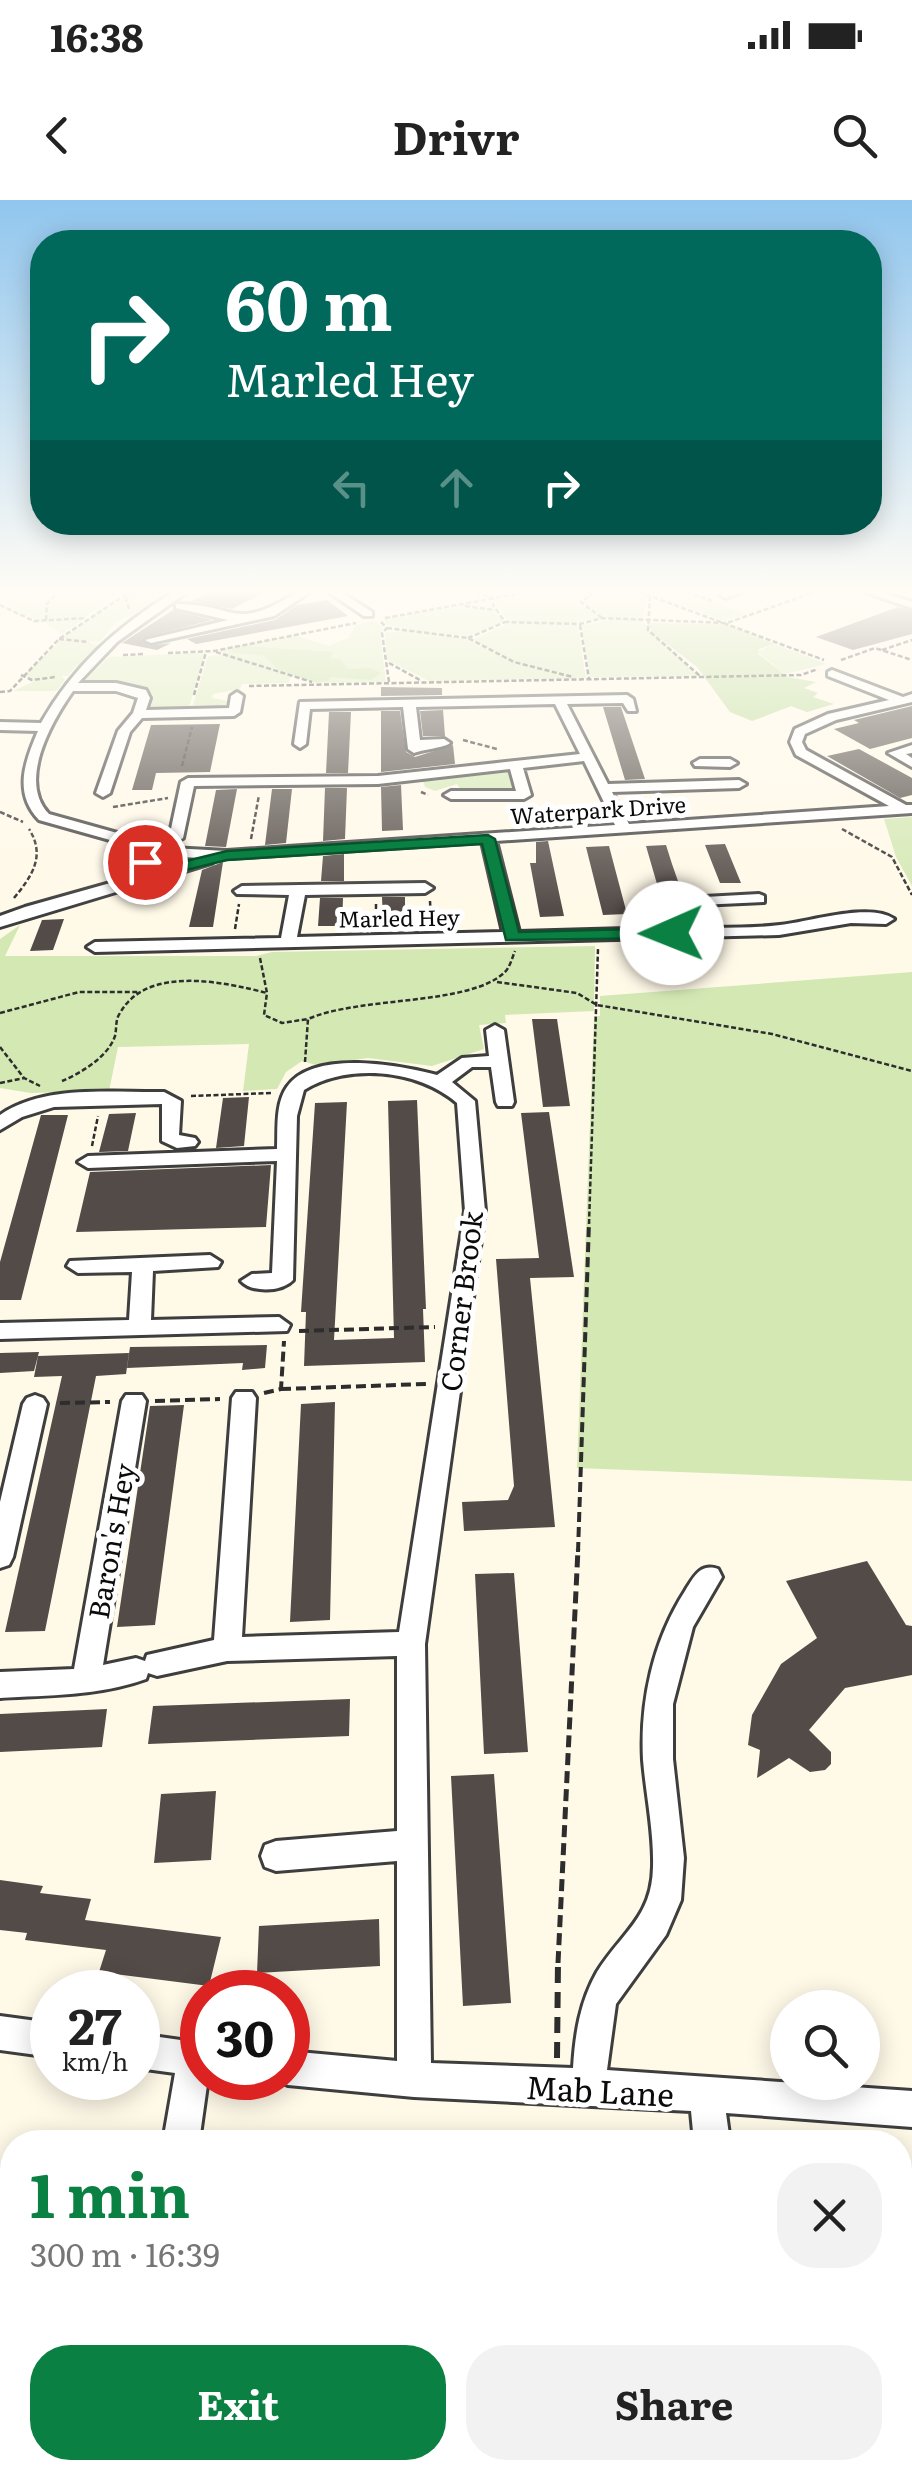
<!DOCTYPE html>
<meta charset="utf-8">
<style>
:root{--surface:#fff;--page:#f2f2f2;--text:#222;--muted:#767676;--accent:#0b8043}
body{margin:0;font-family:Literata,serif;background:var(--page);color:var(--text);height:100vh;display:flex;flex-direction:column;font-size:38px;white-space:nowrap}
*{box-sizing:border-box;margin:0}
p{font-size:32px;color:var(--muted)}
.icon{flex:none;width:55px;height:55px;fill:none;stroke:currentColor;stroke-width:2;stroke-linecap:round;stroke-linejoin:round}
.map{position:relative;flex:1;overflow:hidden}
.details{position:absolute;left:0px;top:1930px;width:912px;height:350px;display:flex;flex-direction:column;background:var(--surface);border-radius:40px 40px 0 0;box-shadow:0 5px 25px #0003}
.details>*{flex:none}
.top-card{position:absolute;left:30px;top:30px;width:852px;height:305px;border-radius:40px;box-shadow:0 5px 25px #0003;background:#00695c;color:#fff;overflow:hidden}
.buttons{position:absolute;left:770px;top:1790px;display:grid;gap:20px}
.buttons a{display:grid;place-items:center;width:110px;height:110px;border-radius:50%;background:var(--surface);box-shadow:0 5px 25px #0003;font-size:50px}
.speed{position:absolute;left:30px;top:1770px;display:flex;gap:20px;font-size:50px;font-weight:700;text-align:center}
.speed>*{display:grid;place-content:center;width:130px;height:130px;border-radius:50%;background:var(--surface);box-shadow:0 5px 25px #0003;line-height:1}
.speed small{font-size:25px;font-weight:400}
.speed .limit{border:15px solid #d22;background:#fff;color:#111}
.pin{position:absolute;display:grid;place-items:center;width:85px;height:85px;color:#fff;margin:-42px;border:5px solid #fff;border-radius:50%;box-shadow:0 2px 10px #0007}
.me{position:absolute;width:110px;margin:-55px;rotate:269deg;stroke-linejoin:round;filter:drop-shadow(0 0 8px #0008)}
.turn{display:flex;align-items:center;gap:35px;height:210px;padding:0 30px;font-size:45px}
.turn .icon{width:130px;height:130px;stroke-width:2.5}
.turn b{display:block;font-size:70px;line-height:85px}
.lanes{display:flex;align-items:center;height:95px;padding:0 30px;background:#0003;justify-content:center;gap:50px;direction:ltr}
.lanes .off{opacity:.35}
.round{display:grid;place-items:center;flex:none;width:105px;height:105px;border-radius:40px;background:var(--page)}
.head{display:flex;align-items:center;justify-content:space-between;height:170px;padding:0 30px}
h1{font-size:60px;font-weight:700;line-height:75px;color:var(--accent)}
.action{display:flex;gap:20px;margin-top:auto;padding:20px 30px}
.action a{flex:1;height:115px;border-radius:40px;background:var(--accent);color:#fff;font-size:40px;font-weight:700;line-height:115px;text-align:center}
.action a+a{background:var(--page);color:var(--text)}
.status{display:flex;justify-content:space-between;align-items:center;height:70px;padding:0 50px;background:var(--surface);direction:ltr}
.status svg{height:28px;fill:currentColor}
header{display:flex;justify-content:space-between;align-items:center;height:130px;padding:0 30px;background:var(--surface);font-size:45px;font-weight:700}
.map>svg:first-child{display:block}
</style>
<div class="status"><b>16:38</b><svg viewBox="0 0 49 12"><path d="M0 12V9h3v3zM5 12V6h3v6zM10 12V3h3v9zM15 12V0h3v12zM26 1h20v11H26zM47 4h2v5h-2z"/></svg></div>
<header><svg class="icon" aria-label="back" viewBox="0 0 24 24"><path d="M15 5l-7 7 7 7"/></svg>Drivr<svg class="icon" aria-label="search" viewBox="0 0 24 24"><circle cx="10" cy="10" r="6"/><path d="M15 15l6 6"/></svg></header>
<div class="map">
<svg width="912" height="2280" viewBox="0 0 912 2280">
<rect width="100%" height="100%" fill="#fff9e8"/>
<path fill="#d3e8b3" d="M0 392H120L62 434 42 420H35L0 401Z
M124 392H175L117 422 99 442 81 440 98 445 67 476H62L65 480 56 491H13L35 481 24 475 61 440H70L62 438 125 396Z
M531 392H593L579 401 599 417 574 423 578 425 586 478 429 481 387 460 385 433 412 430 386 425 384 419 490 400 493 411 504 420 500 423 468 436 432 432 469 440 513 462 472 440 510 423 493 399Z
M595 392H635L649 397 641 421 698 476 590 477 581 426 616 419 602 417 582 401Z
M642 392H684L747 414 725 421Z
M373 421 383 427 380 432 386 482 315 483 291 475 289 483 242 484 240 489 213 494 212 498 228 501 225 506 193 505 208 456 222 455 221 449 294 435 329 446 348 438 356 425Z
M774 444 827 464 785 474 757 452Z
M197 453 205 454 189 507 153 510 150 507 152 494 135 485 85 480 109 457Z
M504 569 511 572 514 587C501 595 476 594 461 590L457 584 435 591 425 587 423 581Z
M912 617V686L896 657 884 619Z
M20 725 5 756H256L272 752 595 746 594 811 505 815 506 823 479 825 484 849 432 866 368 858 316 865 302 861 286 872 277 889 243 891 249 844 118 847 109 891 31 893 0 888V739Z
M912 772V1281L577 1268 594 816H600V796Z"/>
<path fill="#b8d993" d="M647 423 726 424 774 444 759 449 758 454 788 477 816 482 804 488 818 493 813 497 834 504 807 512 791 506 752 521 730 512 697 467 654 434Z
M243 446 334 452 330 458 341 460 348 469 371 468 381 473 371 480 331 477 328 481 313 482 279 470 264 456 231 452 233 448Z"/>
<path fill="#534b47" d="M209 392H265L232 409 191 401Z
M327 400 348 416 196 444 187 439 275 420 297 405Z
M898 407 912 411V434L853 450 816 437Z
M173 410 212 420 142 438 149 446 171 443 157 450 122 443Z
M381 487 442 488V495L381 496Z
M912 506V538L870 549 834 529 859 523 854 520Z
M603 507H621L645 579 625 580Z
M443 510 445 536H423L420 511Z
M381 511H400L406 552 415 557 453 545 455 564 381 572Z
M329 512H351L348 573H326Z
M220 524 210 572 156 573 152 590H132L151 525Z
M859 549 912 578V595L900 598 827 556Z
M401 585 403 630 382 631 381 587Z
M325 588H347L345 639 323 641Z
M237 589 226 647 205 646 216 590Z
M272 589H292L286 643 265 645Z
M548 641 561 702 564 716 540 717 530 663H536V642Z
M725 644 741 683H720L705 645Z
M666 645 672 664 679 684H657L646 646Z
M609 646 614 665 627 714 603 715 586 647Z
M344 654V681H321L323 656Z
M223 662 213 727H189L202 670Z
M382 697H405V724H383Z
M320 698H343L342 726H318Z
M64 719 53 750 30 751 42 720Z
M532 819H557L570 906 543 907Z
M249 897 244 946 216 948 223 898Z
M417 900 426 1109H423L425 1162 304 1166 306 1112H301L315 903 347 902 334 1140 394 1138 388 901Z
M549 912 574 1077 530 1078 555 1327 464 1331 462 1302 508 1300 514 1286 496 1059 539 1058 521 913Z
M136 913 128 951 99 952 109 914Z
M41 915H68L21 1100H0V1062Z
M271 965 266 1027 76 1032 90 972Z
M267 1145 265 1168 242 1170 243 1163 127 1168 130 1147Z
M39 1152 34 1171 0 1173V1153Z
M129 1153 126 1174 96 1176 45 1431 5 1432 62 1176 34 1177 38 1156Z
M335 1202 330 1420 290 1422 301 1204Z
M184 1205 155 1425 117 1427 150 1206Z
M867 1361 906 1425 912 1426V1475L845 1488 809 1530 831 1552V1564L825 1570 810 1572 789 1558 757 1578 760 1550 748 1545 752 1515 781 1464 817 1438 786 1381Z
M514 1373 528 1552 484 1554 475 1374Z
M350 1499 349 1536 148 1544 153 1506Z
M107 1509 102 1547 0 1552V1514Z
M494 1574 511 1803 463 1806 451 1576Z
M216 1591 211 1660 154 1663 161 1594Z
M0 1680 43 1686 40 1693 91 1699 85 1720 221 1737 209 1786 99 1772 106 1750 25 1740 27 1733 0 1730Z
M379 1719 380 1766 257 1773 259 1726Z"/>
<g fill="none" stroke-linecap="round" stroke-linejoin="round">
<g stroke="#3e3e3e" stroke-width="6">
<path id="minor" d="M174 392H187L117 442 78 483H116L146 490 150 498 146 510 229 508 231 496 237 492 243 496 240 512 234 516 142 518 130 532 110 593 103 597 96 593 118 531 133 513 138 498 116 491H73C52 521 17 581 49 614L171 648 227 651 615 625 584 561 523 568 531 595 524 599H451L444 595 451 591H516L510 569 378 584 194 586 183 638 176 642 169 638 181 582 188 578 378 576 580 554 555 504 416 507 420 540 444 539 450 543C444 548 424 549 414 553L408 549 403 507 310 509 306 544 300 548 294 544 300 502 627 495 633 499 636 511H628L623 503 567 504 608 584 739 580 746 584 739 588 612 592 629 624 889 606 796 555 790 542 795 529 828 514 889 500 828 476V472L832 470 903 497 912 494V502L836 520 805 534 802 542 806 550 906 605H912V613L496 641 519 732 663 728 659 710 668 699 759 694 764 696V702L678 706 675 710 679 728C712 727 747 729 780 725 809 722 870 702 894 719L886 724 851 723 779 735 95 752 87 747 95 742 281 738 289 695 237 694 234 691 242 686 425 683 433 688 425 693 305 695 297 737 503 732 482 642 213 659 212 663 0 727V716L25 707 199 658 167 656 39 620C13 593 25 561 38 531L0 530V522L41 523C73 467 117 426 174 392Z
M298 392H310L274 416 151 443 145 440 228 420 176 408V404C239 404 231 433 298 392Z
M341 392 372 412V416H364L330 393Z
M724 392H741L726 398 721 395Z
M864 392H880L912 402V408Z
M912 545V553L906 554 912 558V567L888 553Z
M700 559H730L737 563 730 567 695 566 693 563Z
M495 825 504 830 514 902 512 906H498L496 902 491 867H472L452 882 475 901 485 1011 425 1444 431 1863 573 1868C575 1834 580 1802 597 1772 621 1733 652 1718 653 1667 654 1631 646 1596 643 1560 640 1501 653 1441 685 1391 694 1377 700 1363 718 1369L722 1377 693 1427 673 1504V1559L684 1658 681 1700 666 1735 616 1804 607 1870 912 1891V1927L726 1913 730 1942H694L691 1911 414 1897 288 1885 276 1880 275 1878H288V1851L397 1861V1661L276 1671 265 1667 261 1656 265 1645 276 1641 397 1631V1456L227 1461 157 1476 148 1473 146 1479C99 1496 49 1495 0 1498V1472L74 1469 122 1201 126 1195H142L146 1201 103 1465 136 1458 145 1461 147 1455 214 1440 232 1198 236 1192H252L256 1198 242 1437 399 1432 465 1011 457 903C418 869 347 863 304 890L297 916 293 1080C282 1092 252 1093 241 1081L252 1074 272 1073 277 961 88 968 78 962 88 956 277 949C278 930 275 904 287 887 313 849 400 865 437 875L462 858 489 856 486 830Z
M164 892 181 901 179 935 195 938 198 942 195 946 177 948 162 941V904L54 907 22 917 0 930V915C45 884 112 893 164 892Z
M210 1055 221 1062 218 1067 153 1071 151 1120 279 1117 290 1125 287 1131 0 1139V1123L129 1120 132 1072 78 1073 67 1066 70 1061Z
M35 1195 43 1198 47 1204 13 1357 9 1365 0 1368V1302L23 1204 27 1198Z
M0 1816 52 1823V1857L0 1850Z
M138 1834 202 1843V1878H208L199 1942H163L175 1873 138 1868Z
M900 2144 912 2145V2185L900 2184Z
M0 2175H12V2215H0Z
M730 2268H770V2280H728Z"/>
</g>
<path stroke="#2d2d2d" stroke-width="2.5" stroke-dasharray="5 2.5" stroke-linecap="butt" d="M476 392 493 398V405L505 422 580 424 602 418 727 423 815 392
M594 392 581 402 602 418
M639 392 824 460
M686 392 712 401
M650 396 648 430 700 476
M0 405 34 421 86 418
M465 406 495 410
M129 409 125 395 139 392
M385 418 528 392
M46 420 47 404 58 392
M381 422 387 428 382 433 389 482
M580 425 589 479
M387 428 468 438 514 462 573 477
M468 438 505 422
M59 439 89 442
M882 450 912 440
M216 452 312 482
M168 453 214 451 356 423
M123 455 144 454
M841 460 875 448 912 460
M389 463 420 480
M21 475 32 480 55 477
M249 486 801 475 818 469
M0 492 10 491 59 439 125 395
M194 495 206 452
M463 540 497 549
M182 566 192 527
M421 592 428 595
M113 607 168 598
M0 612 23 622
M842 629 892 657 912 695
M251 639 259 595
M14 698C32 676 46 656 29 629
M430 701 431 721
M376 704V724
M235 729 239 704
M260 758 267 793 264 815 282 823 308 819
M497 782 577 793 597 805 772 834 912 871
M0 813 79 792H138
M0 847 24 878 40 886
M305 862 308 819C360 796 470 806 505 772 510 767 512 758 515 751
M62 881C81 873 108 857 115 836 117 827 115 820 120 813 147 765 224 782 267 793
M0 883 24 878
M191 896 272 893
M92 946 98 916
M589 1024 598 749"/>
<path stroke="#2d2d2d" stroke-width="4" stroke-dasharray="10 5" stroke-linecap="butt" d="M299 1131 435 1127
M281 1189 426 1184
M264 1193 281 1189 284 1141
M155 1201 220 1199
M60 1203 110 1202
M578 1352 589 1022"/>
<path stroke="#2d2d2d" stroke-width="5" stroke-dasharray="12 6" stroke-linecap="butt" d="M558 1763 578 1349"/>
<path stroke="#2d2d2d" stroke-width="6" stroke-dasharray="16 9" stroke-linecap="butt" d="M557 1858 558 1761
M496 2268V2280"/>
<use href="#minor" fill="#fff" fill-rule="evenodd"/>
</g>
<linearGradient id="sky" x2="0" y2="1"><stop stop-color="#91c6ee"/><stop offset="0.55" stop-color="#fffcf5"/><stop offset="1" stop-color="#fffcf5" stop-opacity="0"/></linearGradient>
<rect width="912" height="711" fill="url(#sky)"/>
<path fill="#0b8043" stroke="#07532c" stroke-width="2.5" d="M488 635 495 639 519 732 672 728 680 733 672 738 506 740 482 644 227 660 166 675 148 673 138 662 145 658 166 666 227 651Z"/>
<g text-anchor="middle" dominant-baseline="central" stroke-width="10" stroke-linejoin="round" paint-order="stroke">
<g font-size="22" fill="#0b0b0b" stroke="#fff">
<text transform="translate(598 609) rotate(-4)">Waterpark Drive</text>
<text transform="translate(399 717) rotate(-1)">Marled Hey</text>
</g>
<g font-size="28" fill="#0b0b0b" stroke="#fff">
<text transform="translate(460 1101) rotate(-83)">Corner Brook</text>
<text transform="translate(110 1341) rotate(-80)">Baron's Hey</text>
</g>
<g font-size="32" fill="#0b0b0b" stroke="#fff">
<text transform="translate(600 1889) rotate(3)">Mab Lane</text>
</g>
</g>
</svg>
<div class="buttons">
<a><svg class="icon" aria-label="search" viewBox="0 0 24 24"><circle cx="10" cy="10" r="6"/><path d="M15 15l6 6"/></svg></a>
</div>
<div class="speed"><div>27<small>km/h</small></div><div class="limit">30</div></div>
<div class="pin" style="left:145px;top:662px;background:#d93025"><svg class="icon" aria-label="arrive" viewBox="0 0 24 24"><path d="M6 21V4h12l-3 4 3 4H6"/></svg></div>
<svg class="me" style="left:672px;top:733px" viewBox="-20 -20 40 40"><circle r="19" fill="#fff"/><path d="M0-13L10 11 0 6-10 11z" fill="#0b8043"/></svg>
<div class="top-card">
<div class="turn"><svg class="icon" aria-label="right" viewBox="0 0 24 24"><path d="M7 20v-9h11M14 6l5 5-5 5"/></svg><div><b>60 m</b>Marled Hey</div></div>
<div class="lanes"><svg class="icon off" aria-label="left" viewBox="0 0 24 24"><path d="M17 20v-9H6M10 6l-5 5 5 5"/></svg><svg class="icon off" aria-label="ahead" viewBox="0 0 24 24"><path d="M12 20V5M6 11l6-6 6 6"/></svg><svg class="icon" aria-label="right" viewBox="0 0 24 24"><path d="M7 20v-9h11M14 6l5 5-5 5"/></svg></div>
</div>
<section class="details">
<div class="head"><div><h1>1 min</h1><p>300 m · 16:39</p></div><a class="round"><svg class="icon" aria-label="close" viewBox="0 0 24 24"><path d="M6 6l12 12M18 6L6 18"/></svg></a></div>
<div class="action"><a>Exit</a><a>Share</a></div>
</section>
</div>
